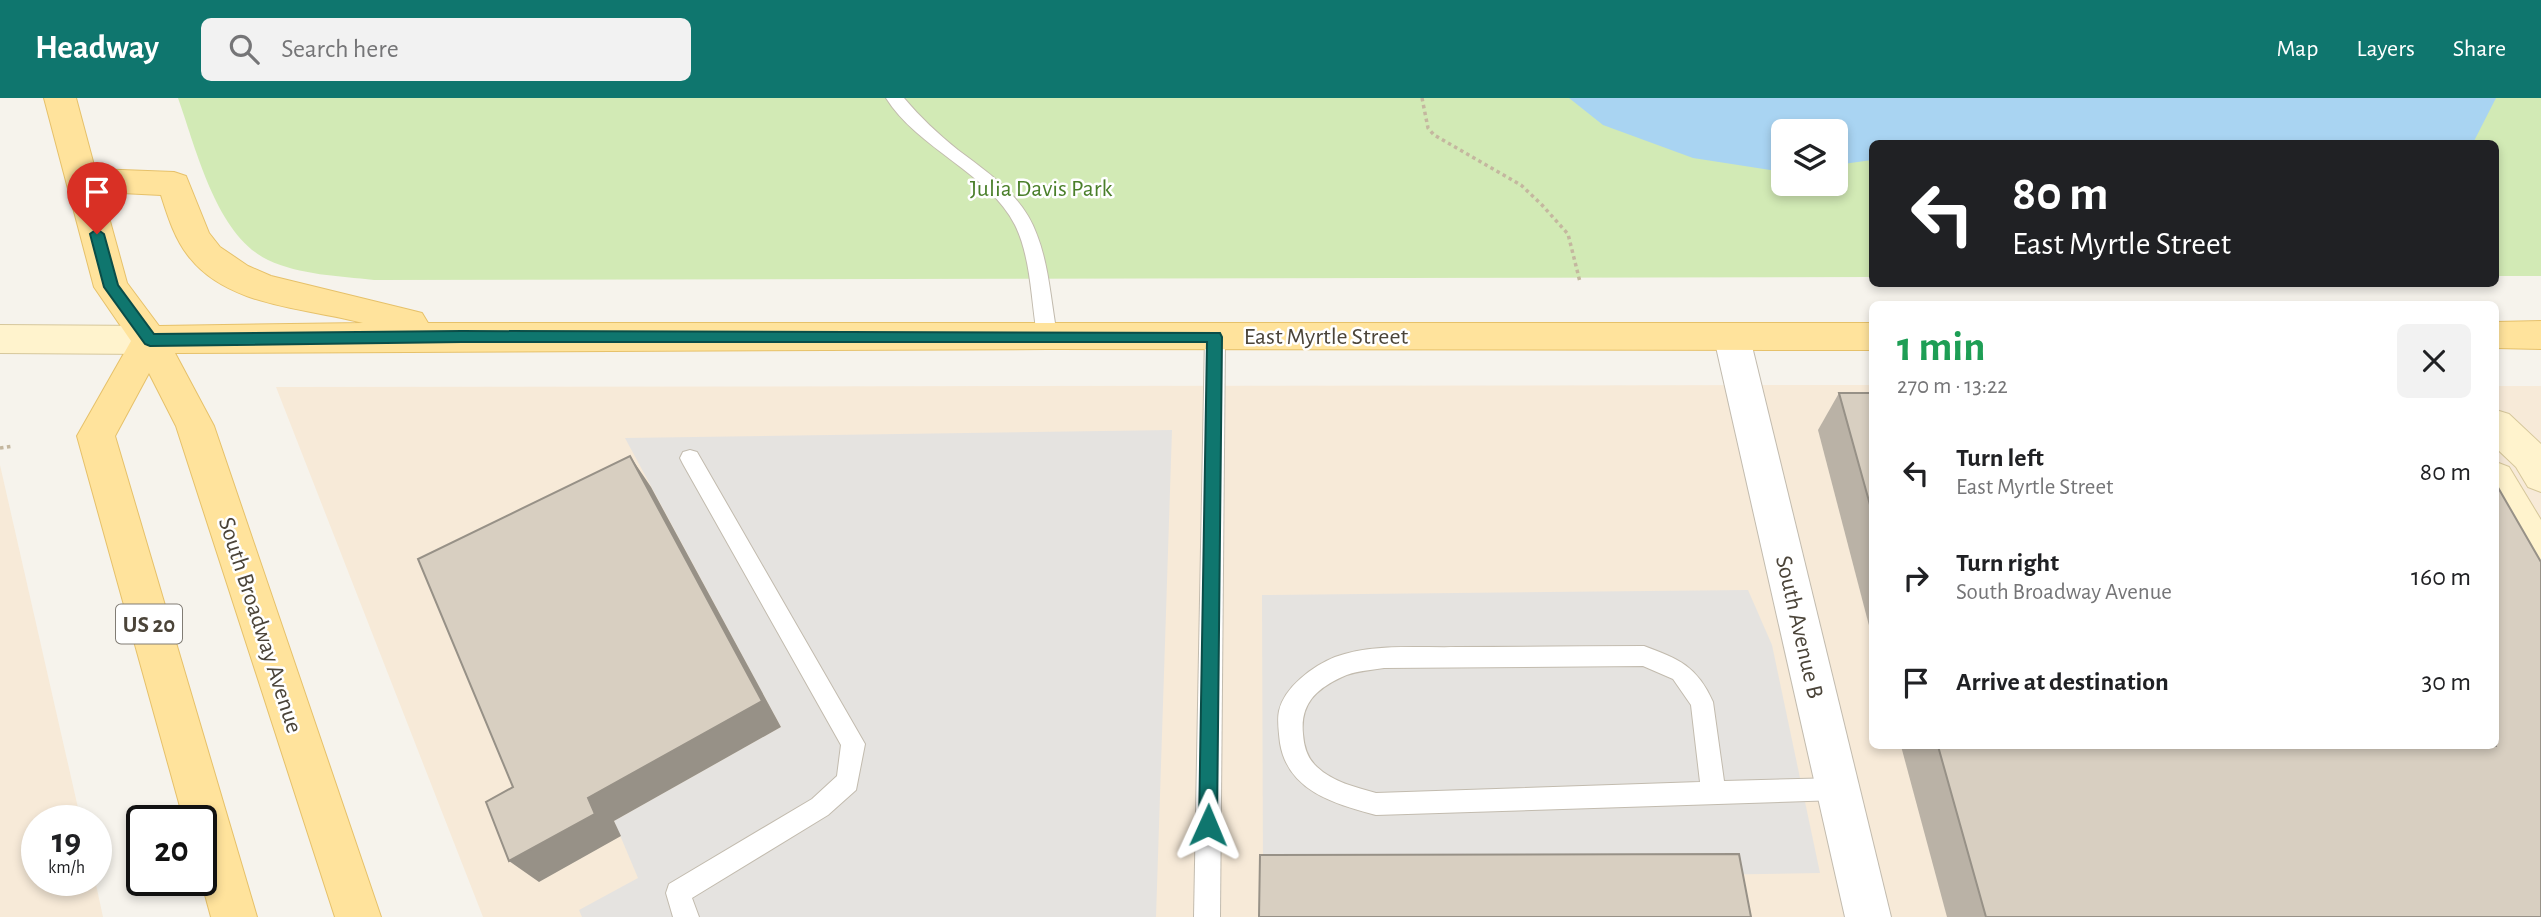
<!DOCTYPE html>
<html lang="en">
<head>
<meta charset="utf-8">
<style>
  :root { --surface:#fff; --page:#f2f2f2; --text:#202124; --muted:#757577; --accent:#0f766e }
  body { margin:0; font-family:"Alegreya Sans",sans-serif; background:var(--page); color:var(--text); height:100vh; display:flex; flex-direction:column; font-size:26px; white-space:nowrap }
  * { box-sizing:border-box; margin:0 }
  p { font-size:23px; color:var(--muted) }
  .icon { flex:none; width:38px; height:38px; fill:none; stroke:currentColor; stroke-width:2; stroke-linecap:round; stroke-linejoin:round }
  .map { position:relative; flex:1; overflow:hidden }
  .side { position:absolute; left:1869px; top:203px; width:630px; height:448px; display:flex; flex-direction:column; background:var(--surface); border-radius:10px; box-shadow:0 4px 10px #0003 }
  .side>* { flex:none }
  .banner { position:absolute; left:1869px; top:42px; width:630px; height:147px; border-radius:10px; box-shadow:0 4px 10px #0003; background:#202124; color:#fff; overflow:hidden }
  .fabs { position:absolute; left:1771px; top:21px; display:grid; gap:14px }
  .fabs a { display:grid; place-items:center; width:77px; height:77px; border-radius:10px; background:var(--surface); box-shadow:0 4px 10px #0003; font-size:35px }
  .speed { position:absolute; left:21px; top:707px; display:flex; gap:14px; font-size:35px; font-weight:700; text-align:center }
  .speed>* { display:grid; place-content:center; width:91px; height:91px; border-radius:50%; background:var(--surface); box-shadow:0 4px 10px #0003; line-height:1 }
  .speed small { font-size:18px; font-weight:400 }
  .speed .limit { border:4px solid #111; border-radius:10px; background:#fff; color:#111 }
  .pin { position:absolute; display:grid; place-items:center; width:60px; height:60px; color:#fff; margin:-72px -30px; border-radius:50% 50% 50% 0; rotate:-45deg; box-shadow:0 0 7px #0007 }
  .pin .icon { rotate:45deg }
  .me { position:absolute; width:77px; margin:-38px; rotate:1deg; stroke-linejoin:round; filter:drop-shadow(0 0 5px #0008) }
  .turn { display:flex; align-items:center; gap:24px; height:147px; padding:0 28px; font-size:32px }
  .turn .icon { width:91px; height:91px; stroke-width:2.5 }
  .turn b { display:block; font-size:49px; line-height:60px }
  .round { display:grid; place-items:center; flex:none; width:74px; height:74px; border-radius:10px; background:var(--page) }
  .summary { display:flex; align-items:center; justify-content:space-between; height:119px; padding:0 28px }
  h1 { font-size:42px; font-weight:700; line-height:52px; color:#1e9e55 }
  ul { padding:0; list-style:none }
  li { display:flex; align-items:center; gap:21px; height:105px; padding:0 28px }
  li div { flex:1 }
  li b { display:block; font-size:26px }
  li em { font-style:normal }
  header { display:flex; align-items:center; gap:42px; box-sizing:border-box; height:98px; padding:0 35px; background:var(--accent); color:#fff }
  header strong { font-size:33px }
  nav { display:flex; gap:38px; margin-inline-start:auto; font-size:24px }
  .search { width:490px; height:63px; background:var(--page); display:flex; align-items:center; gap:18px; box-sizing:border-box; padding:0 24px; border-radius:10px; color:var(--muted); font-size:26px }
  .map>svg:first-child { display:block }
  .commercial { fill:#f7ead8 }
  .green { fill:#d2eab5; fill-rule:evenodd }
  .parking { fill:#e5e3e0 }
  .water { fill:#a9d4f2 }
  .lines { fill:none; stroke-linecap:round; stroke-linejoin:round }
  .lane-casing { stroke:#c2bbae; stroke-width:2 }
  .street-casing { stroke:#c2bbae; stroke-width:2 }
  .secondary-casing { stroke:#d6c79b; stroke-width:2 }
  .primary-casing { stroke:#e6c16a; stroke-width:2 }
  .path { stroke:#c4b79f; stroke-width:3.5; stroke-dasharray:3.5 3.5; stroke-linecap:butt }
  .lane { fill:#fff; fill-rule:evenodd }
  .street { fill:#fff; fill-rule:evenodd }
  .secondary { fill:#fff3cd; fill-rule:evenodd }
  .primary { fill:#ffe39c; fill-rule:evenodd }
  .wall { fill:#bab2a6 }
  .shaded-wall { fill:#979187 }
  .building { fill:#d8cfc1; stroke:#979187; stroke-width:2 }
  .route { fill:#0f766e; stroke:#0a4d48; stroke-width:2 }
  .labels { text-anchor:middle; stroke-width:5; stroke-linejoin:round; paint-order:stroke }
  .shield { fill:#fff; stroke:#817c74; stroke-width:2 }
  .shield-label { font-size:23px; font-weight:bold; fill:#4b4439 }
  .park-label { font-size:24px; fill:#4a7f2a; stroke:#fff }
  .street-label { font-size:24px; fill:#4b4439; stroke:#fff }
</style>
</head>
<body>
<header>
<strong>Headway</strong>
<div class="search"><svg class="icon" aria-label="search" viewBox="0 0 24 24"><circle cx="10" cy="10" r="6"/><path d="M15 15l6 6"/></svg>Search here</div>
<nav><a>Map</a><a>Layers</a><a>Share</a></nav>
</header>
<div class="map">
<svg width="2541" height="819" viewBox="0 0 2541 819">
  <rect width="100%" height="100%" fill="#f6f3ec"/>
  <!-- commercial -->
  <g class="commercial">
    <polygon points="1872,287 1872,648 2496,648 2496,288 2541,288 2541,819 483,819 276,289"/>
    <polygon points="0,367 81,723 37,723 37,782 95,782 103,819 0,819"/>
  </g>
  <!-- green -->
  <path class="green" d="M 178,0 L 2541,0 L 2541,178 L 2496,178 L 2496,46 L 1872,46 L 1872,179 L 374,182 C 339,178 300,177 268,162 C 216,137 196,50 178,0 ZM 1783,33 L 1836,33 L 1836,86 L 1783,86 Z"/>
  <!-- parking -->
  <g class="parking">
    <polygon points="1172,332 1156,819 582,819 579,812 638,780 614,723 781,629 625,340"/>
    <polygon points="1748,492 1772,547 1820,775 1633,778 1263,775 1262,497"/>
  </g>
  <!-- water -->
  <polygon class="water" points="1569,0 2496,0 2473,45 1872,46 1872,62 1836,67 1836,33 1783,33 1783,74 1693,60 1603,27"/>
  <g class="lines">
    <!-- lane casing -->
    <g class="lane-casing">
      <g id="lane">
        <path d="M 886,0 L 904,0 C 920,19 938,36 958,52 C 990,76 1023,98 1037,137 C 1049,168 1051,204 1057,237 L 1054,242 L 1047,244 L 1040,242 L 1037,237 C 1031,201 1031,160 1015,127 C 989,75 918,51 886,0 Z"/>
        <polygon points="1215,231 1222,233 1225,238 1220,819 1194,819 1205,238 1208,233"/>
        <polygon points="690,352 697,354 865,646 856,692 828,717 692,800 699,819 673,819 666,795 669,786 812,701 837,678 841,647 683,366 680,360 683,354"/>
        <path d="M 1644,548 C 1679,561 1697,568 1713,604 L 1724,683 L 1838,680 L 1846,683 L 1850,691 L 1846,699 L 1838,702 L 1376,717 C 1336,706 1288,694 1280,645 C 1279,636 1277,622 1279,613 C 1284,589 1313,568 1335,559 C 1372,545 1418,550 1457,549 C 1519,549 1582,548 1644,548 ZM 1643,568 L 1673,581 L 1691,607 L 1700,684 L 1376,695 C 1355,689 1333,684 1317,669 C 1307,660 1304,649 1303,636 C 1300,606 1316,591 1342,579 C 1354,573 1371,572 1384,570 Z"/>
      </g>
    </g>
    <!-- street casing -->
    <g class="street-casing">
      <polygon id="street" points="1732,226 1745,230 1750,240 1891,819 1845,819 1714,240 1719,230"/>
    </g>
    <!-- secondary casing -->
    <g class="secondary-casing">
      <g id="secondary">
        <polygon points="0,227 150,228 163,232 168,242 163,252 150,256 0,255"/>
        <polygon points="2496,312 2509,316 2541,346 2541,394 2528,389 2516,369 2496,350"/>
        <polygon points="2496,364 2509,369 2541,422 2541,475 2527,470 2496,414"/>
      </g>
    </g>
    <!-- primary casing -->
    <g class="primary-casing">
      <g id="primary">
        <path d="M 44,0 L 76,0 L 95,71 L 174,74 L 186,78 L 209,135 L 220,149 L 248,168 L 271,178 L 410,212 L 422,215 L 428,225 L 1872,225 L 1872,252 L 1047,251 L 175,255 L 214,328 L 381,819 L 335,819 L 176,328 L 149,275 L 115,338 L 257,819 L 211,819 L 201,782 L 201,723 L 184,723 L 77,338 L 131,243 L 94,189 ZM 102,94 L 161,97 C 168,119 175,142 190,160 C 229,209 307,210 363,225 L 159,228 L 127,185 Z"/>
        <polygon points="2541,223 2541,251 2496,250 2496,224"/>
      </g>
    </g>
    <!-- path -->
    <g class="path">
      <polyline points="1422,0 1428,30 1434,37 1521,87 1542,107 1568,136 1580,184"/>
      <polyline points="0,350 13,348"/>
    </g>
    <!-- lane -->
    <use href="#lane" class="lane"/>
    <!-- street -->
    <use href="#street" class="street"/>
    <!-- secondary -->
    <use href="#secondary" class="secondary"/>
    <!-- primary -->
    <use href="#primary" class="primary"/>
  </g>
  <!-- wall -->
  <g class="wall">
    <polygon points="1839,295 1872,295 1872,539 1818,332"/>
    <polygon points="1901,648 2496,648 2541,819 1947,819"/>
  </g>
  <!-- shaded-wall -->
  <polygon class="shaded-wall" points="630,358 651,389 781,629 614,723 621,738 539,784 509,763"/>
  <!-- building -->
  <g class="building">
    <polygon points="1839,295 1872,295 1872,414"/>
    <polygon points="630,358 762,603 588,700 595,716 509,763 486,704 513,689 418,461"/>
    <polygon points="2496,386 2541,464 2541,819 1986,819 1938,648 2496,648"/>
    <polygon points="1739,756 1751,819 1259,819 1260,757"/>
  </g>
  <!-- route -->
  <polygon class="route" points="97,131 104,136 118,187 154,236 462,233 1220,235 1222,239 1217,727 1214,733 1208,735 1202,733 1199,727 1207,244 462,244 150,248 145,246 104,189 90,136"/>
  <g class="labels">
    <!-- shield labels -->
    <rect class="shield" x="116" y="506.5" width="66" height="39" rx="5"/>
    <g class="shield-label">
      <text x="149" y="534">US 20</text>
    </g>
    <!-- park labels -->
    <g class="park-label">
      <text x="1041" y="98">Julia Davis Park</text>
    </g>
    <!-- street labels -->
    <g class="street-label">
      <text x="1326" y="246">East Myrtle Street</text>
      <text transform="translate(261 527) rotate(72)" y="8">South Broadway Avenue</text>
      <text transform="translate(1800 529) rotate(77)" y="8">South Avenue B</text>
    </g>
  </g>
</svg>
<div class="fabs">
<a><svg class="icon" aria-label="layers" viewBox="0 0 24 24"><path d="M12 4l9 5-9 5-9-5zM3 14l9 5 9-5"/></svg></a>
</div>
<div class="speed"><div>19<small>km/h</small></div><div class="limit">20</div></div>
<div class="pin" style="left:97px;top:136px;background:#d93025"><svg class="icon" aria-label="arrive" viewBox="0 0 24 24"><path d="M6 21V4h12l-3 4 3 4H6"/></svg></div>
<svg class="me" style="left:1208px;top:727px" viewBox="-20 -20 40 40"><path d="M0-17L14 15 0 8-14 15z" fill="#0f766e" stroke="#fff" stroke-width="4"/></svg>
<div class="banner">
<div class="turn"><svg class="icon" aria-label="left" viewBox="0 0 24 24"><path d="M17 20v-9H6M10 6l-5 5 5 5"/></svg><div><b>80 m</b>East Myrtle Street</div></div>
</div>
<section class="side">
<div class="summary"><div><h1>1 min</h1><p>270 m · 13:22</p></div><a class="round"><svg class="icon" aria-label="close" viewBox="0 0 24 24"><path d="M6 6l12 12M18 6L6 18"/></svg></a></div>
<ul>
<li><svg class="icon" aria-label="left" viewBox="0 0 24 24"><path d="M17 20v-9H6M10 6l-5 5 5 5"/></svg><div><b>Turn left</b><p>East Myrtle Street</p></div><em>80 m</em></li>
<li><svg class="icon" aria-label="right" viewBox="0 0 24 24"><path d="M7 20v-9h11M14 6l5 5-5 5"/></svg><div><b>Turn right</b><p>South Broadway Avenue</p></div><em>160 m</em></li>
<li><svg class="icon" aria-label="arrive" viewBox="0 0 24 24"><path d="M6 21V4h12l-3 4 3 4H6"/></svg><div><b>Arrive at destination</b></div><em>30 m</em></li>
</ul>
</section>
</div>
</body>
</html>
